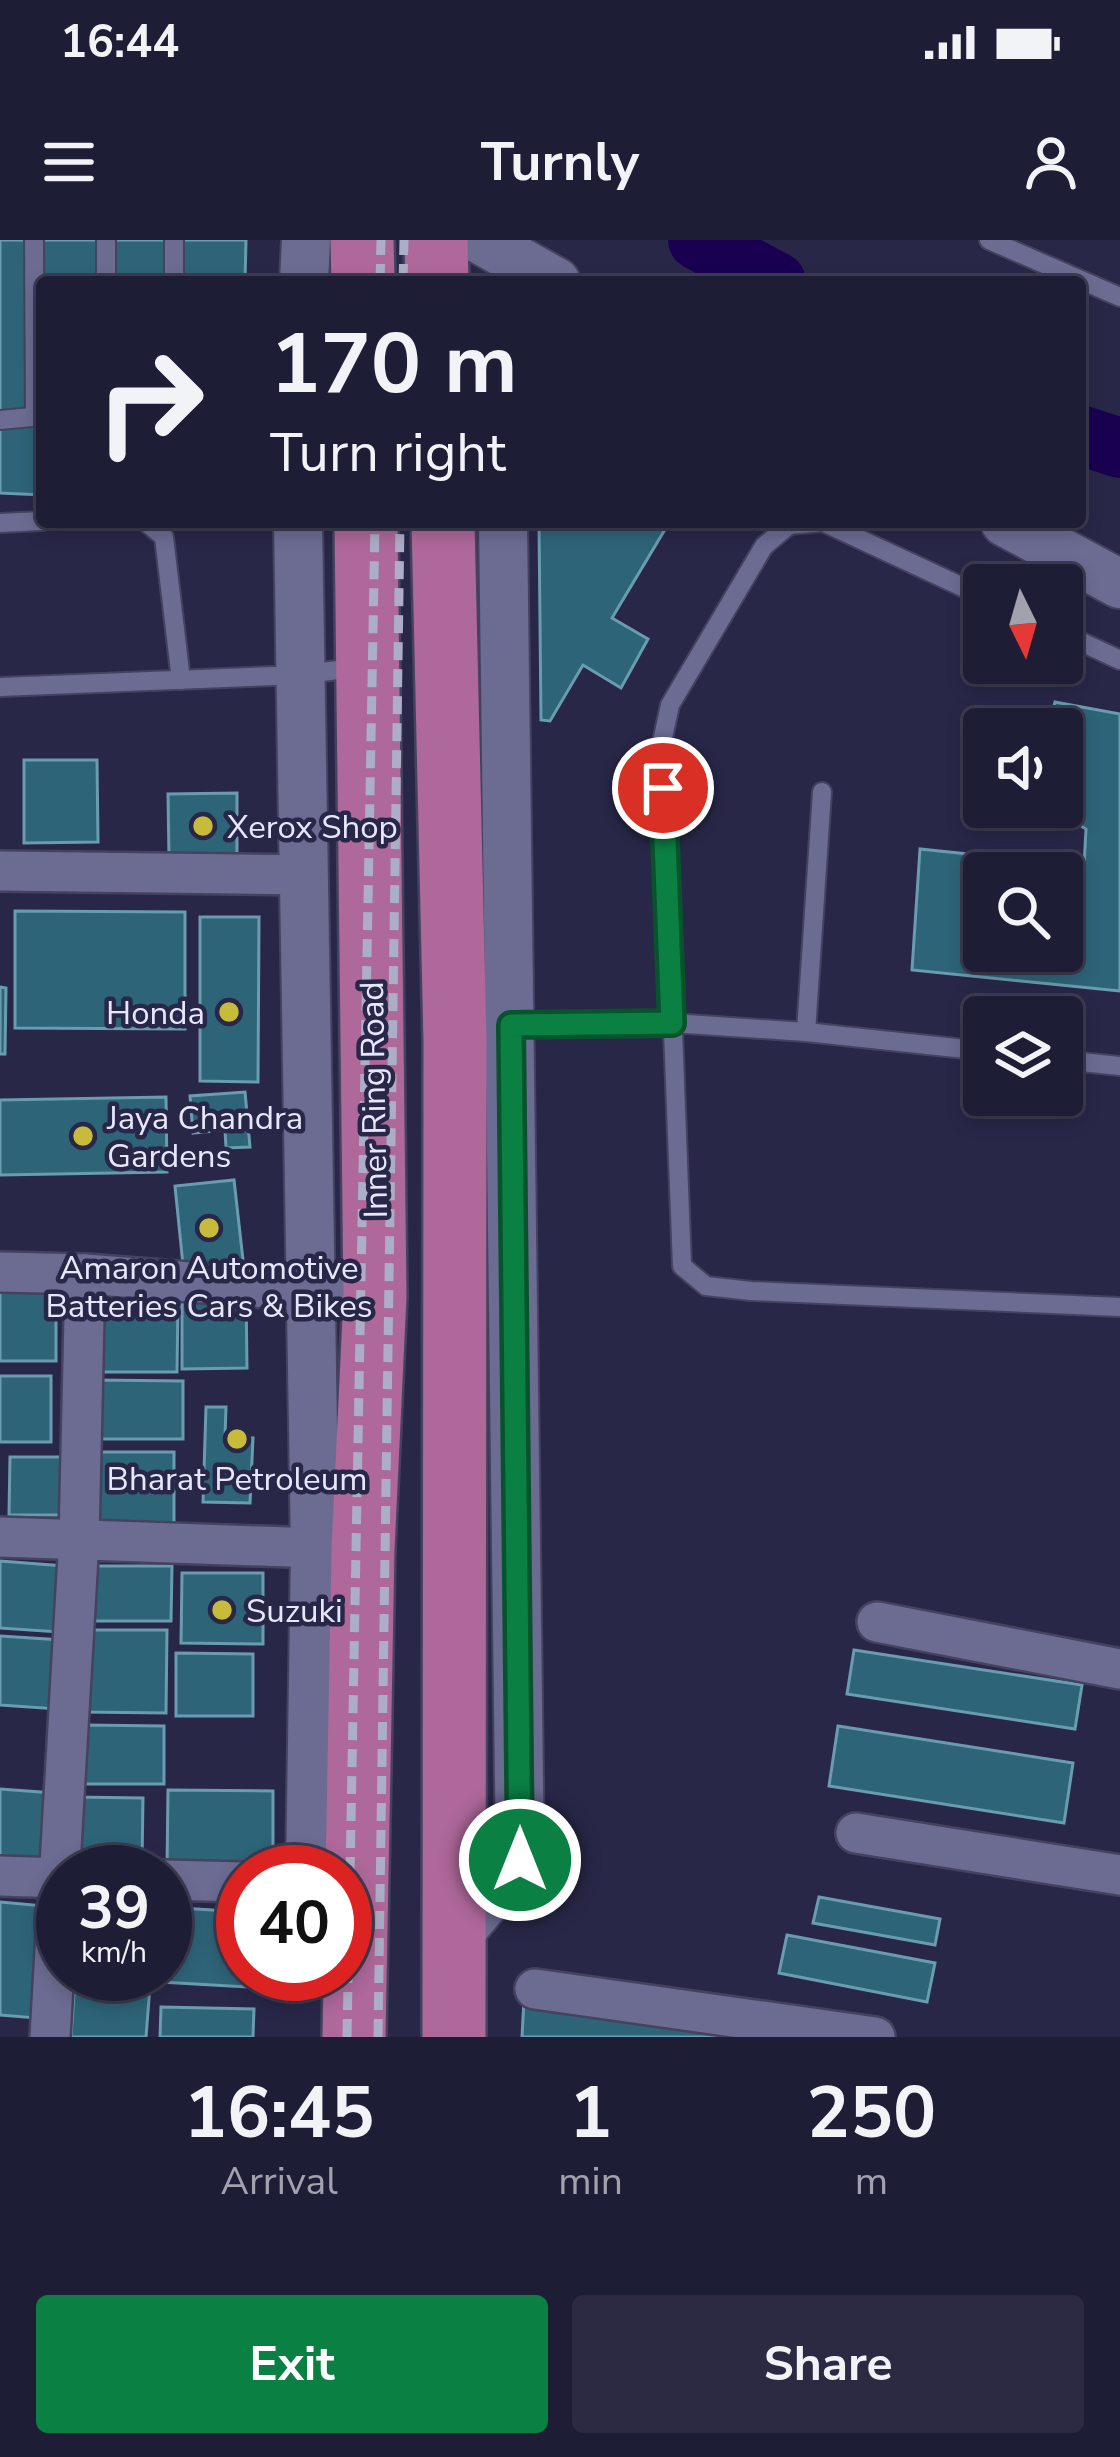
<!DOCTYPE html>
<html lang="en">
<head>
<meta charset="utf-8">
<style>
  :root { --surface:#1e1d36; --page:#2b2a42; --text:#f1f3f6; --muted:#a1a2ad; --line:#3c3b51; --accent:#0b8043 }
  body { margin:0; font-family:"Nunito Sans",sans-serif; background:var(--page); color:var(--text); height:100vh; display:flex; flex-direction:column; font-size:45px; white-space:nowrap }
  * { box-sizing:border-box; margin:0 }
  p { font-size:39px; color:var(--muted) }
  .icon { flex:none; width:66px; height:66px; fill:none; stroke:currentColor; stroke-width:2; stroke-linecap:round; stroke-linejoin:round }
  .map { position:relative; height:1797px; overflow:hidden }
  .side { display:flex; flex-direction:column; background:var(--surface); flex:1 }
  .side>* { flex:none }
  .hud { position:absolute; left:36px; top:36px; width:1050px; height:252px; border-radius:12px; box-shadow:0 6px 18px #0003,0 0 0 3px var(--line); background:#1e1d36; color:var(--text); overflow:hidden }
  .needle { width:78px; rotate:175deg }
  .buttons { position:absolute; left:963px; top:324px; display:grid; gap:24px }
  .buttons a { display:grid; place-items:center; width:120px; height:120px; border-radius:12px; background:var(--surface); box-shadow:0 6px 18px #0003,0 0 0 3px var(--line); font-size:60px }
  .speed { position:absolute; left:36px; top:1605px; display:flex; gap:24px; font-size:60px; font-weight:700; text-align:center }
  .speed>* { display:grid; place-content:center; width:156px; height:156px; border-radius:50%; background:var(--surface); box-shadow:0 6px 18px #0003,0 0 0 3px var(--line); line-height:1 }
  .speed small { font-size:30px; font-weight:400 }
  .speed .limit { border:18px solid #d22; background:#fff; color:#111 }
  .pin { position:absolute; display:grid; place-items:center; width:102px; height:102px; color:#fff; margin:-51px; border:6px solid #fff; border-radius:50%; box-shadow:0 3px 12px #0007 }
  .me { position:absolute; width:132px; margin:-66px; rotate:0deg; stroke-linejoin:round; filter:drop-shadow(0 0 9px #0008) }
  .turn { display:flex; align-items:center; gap:42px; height:252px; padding:0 36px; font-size:54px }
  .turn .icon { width:156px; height:156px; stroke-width:2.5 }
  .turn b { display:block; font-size:84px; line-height:102px }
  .eta { display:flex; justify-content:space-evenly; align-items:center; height:204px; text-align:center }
  .eta b { font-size:72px; font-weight:700; line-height:84px }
  .primary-button { display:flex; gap:24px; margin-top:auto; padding:24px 36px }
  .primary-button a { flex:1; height:138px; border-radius:12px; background:var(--accent); color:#fff; font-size:48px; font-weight:700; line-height:138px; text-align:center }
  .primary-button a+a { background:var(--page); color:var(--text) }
  .status { display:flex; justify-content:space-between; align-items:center; height:84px; padding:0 60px; background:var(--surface); direction:ltr }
  .status svg { height:33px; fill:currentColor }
  header { display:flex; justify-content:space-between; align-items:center; height:156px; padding:0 36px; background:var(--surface); font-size:54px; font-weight:700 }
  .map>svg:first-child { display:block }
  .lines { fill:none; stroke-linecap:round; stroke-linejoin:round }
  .river { stroke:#190051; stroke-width:60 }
  .building { fill:#2e6478; stroke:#6a9caf; stroke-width:3; fill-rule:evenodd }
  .service-casing { stroke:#45425f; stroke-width:22 }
  .minor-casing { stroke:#45425f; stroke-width:44 }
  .tertiary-casing { stroke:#45425f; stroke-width:52 }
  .trunk-casing { stroke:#45425f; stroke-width:68 }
  .service { stroke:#6c6c93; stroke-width:18 }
  .minor { stroke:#6c6c93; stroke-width:39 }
  .tertiary { stroke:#6c6c93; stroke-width:48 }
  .trunk { stroke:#ae689a; stroke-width:63 }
  .rail { stroke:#acadc6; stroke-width:9; stroke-dasharray:18 9; stroke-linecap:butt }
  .route-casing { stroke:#07532c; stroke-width:30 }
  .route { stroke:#0b8043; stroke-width:21 }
  .poi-dot { fill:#c7bb3c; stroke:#282748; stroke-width:4.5 }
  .labels { text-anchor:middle; stroke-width:9; stroke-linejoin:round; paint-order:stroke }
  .poi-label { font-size:33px; fill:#e6e7fd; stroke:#282748; text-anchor:start }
  .street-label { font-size:33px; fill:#e6e7fd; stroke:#282748 }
</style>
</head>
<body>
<div class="status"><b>16:44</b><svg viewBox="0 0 49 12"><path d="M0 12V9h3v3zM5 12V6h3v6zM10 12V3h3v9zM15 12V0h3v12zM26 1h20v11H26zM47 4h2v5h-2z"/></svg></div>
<header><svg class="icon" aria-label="menu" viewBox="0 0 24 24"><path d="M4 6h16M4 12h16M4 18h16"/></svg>Turnly<svg class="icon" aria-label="person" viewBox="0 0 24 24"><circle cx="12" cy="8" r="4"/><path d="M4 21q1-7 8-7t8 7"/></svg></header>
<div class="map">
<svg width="1120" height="1797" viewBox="0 0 1120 1797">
  <rect width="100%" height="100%" fill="#282748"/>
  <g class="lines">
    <!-- river -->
    <g class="river">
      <polyline points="698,0 776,42"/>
      <polyline points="1080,195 1120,208"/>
    </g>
  </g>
  <!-- building -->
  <g class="building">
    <polygon points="0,0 246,0 245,42 42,42 42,255 0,253"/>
    <polygon points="539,282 659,282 667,286 612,378 648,399 621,448 583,425 550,481 541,480"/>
    <path d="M 1055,462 L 1120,474 L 1120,751 L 912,730 L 920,609 L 1084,626 L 1086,589 L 1049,567 L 1062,567 L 1062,489 L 1048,489 ZM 984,633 L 1062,633 L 1062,711 L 984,711 Z"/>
    <polygon points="24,520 97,520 98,602 24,603"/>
    <polygon points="237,553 237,618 169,618 168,554"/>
    <polygon points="15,671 185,672 185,789 15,788"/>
    <polygon points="200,677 259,677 258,842 200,841"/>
    <polygon points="0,747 6,748 5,814 0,814"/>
    <polygon points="245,852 250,907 226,908 225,890 193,893 190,856"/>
    <polygon points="166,857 167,932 0,935 0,860"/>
    <polygon points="234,940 244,1029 184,1035 175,946"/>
    <rect x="0" y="1052" width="56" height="69"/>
    <polygon points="182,1052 246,1052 247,1128 182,1129"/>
    <polygon points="97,1061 178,1062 177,1132 97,1132"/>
    <rect x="0" y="1136" width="51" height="66"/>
    <polygon points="97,1140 183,1141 183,1199 97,1199"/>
    <polygon points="206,1167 226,1167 225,1197 253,1198 250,1263 203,1262"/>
    <polygon points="93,1212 174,1212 174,1288 92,1288"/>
    <polygon points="10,1217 69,1217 69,1275 9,1275"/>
    <polygon points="0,1321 64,1326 59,1392 0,1388"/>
    <polygon points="85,1326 172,1326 171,1381 85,1381"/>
    <polygon points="182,1333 263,1333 263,1404 181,1403"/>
    <polygon points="82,1390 167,1390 166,1473 82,1472"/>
    <polygon points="0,1396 62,1400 57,1469 0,1465"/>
    <polygon points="854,1410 1082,1445 1075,1489 847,1454"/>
    <polygon points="176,1413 253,1414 253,1476 176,1476"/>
    <polygon points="84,1485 164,1486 164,1544 84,1544"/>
    <polygon points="838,1486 1073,1523 1064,1583 829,1546"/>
    <polygon points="0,1549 53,1553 48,1620 0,1616"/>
    <polygon points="168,1550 273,1551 273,1630 167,1629"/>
    <polygon points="72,1557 143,1558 142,1622 72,1622"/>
    <polygon points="819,1657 940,1679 935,1705 813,1683"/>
    <polygon points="0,1662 45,1666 36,1778 0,1775"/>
    <polygon points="165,1667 243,1672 243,1734 264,1734 264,1748 161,1742 161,1734 165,1734"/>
    <polygon points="787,1695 935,1723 927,1762 779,1733"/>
    <polygon points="72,1734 125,1734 125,1740"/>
    <polygon points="75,1741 150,1746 146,1797 71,1797"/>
    <polygon points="524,1759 760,1797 522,1797"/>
    <polygon points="161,1767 254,1769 253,1797 160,1797"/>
  </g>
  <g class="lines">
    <!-- service casing -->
    <g class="service-casing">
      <g id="service">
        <polyline points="34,0 35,176"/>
        <polyline points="106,0 106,42"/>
        <polyline points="989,0 1120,57"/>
        <polyline points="174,42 174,0"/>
        <polyline points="0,180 42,176"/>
        <polyline points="146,282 164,297 181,440"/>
        <polyline points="0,283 42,281"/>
        <polyline points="984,357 823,282 789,285 764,306 670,465 662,502 682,1026 706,1046 751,1051 1120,1067"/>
        <polyline points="1062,393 1120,420"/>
        <polyline points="0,447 299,435 360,427"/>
        <polyline points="514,785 672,783 806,792 984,811"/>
        <polyline points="806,792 822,552"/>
        <polyline points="1062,820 1120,826"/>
      </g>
    </g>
    <!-- minor casing -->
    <g class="minor-casing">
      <g id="minor">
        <polyline points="0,631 305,635"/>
        <polyline points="0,1032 85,1034 375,1056"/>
        <polyline points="0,1297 345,1309"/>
        <polyline points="877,1382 1120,1429"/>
        <polyline points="856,1593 1120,1635"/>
        <polyline points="0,1636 63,1638"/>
        <polyline points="165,1640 243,1642"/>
        <polyline points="535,1749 875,1797"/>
        <polyline points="50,1797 79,1299 85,1034"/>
      </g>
    </g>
    <!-- tertiary casing -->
    <g class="tertiary-casing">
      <g id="tertiary">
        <polyline points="481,0 556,42"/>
        <polyline points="304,42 306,0"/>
        <polyline points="298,282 315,1309 310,1632"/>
        <polyline points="1005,282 1120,344"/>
        <polyline points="457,1696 520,1620 503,282"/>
      </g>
    </g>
    <!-- trunk casing -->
    <g class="trunk-casing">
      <g id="trunk">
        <polyline points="362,0 363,42"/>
        <polyline points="436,0 437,42"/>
        <polyline points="443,282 455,801 454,1797"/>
        <polyline points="354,1797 363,1309 375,1056 366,282"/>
      </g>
    </g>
    <!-- service -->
    <use href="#service" class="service"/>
    <!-- minor -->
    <use href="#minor" class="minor"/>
    <!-- tertiary -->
    <use href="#tertiary" class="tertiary"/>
    <!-- trunk -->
    <use href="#trunk" class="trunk"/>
    <!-- rail -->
    <g class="rail">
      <polyline points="380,42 381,0"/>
      <polyline points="403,42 404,0"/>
      <polyline points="347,1797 375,282"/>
      <polyline points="378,1797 400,282"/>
    </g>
  </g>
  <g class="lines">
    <!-- route casing -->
    <g class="route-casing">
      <polyline id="route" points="520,1620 511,785 672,783 663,548"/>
    </g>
    <!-- route -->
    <use href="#route" class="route"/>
  </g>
  <!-- markers -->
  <g class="poi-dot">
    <circle cx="203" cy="586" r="12"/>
    <circle cx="229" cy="772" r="12"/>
    <circle cx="83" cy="896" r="12"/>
    <circle cx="209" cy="988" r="12"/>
    <circle cx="237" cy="1199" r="12"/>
    <circle cx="222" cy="1370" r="12"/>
  </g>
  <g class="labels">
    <!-- poi labels -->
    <g class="poi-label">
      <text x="227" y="598">Xerox Shop</text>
      <text x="205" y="784" text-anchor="end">Honda</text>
      <text x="107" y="889">Jaya Chandra<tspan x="107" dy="38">Gardens</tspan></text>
      <text x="209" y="1039" text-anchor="middle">Amaron Automotive<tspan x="209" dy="38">Batteries Cars &amp; Bikes</tspan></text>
      <text x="237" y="1250" text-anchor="middle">Bharat Petroleum</text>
      <text x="246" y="1382">Suzuki</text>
    </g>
    <!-- street labels -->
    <g class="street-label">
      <text transform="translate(373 860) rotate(-91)" y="12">Inner Ring Road</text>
    </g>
  </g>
</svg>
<div class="buttons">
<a><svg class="needle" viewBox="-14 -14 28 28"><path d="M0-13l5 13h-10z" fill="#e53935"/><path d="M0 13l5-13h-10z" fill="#a1a2ad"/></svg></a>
<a><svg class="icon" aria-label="sound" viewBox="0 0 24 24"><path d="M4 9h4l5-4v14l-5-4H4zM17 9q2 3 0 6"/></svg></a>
<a><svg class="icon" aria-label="search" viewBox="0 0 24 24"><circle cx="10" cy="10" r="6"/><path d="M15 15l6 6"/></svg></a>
<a><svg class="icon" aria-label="layers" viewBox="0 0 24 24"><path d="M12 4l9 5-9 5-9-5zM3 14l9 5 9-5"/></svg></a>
</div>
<div class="speed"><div>39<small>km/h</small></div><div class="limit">40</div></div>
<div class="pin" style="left:663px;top:548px;background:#d93025"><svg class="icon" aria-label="arrive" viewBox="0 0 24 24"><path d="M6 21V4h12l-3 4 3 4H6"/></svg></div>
<svg class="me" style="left:520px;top:1620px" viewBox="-20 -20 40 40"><circle r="17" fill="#0b8043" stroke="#fff" stroke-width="3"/><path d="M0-11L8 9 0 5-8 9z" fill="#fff"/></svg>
<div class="hud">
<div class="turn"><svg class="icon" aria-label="right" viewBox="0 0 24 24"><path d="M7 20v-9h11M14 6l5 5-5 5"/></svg><div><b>170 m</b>Turn right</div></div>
</div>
</div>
<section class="side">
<div class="eta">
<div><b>16:45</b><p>Arrival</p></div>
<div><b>1</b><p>min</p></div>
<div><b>250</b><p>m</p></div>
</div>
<div class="primary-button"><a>Exit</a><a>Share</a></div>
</section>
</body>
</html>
